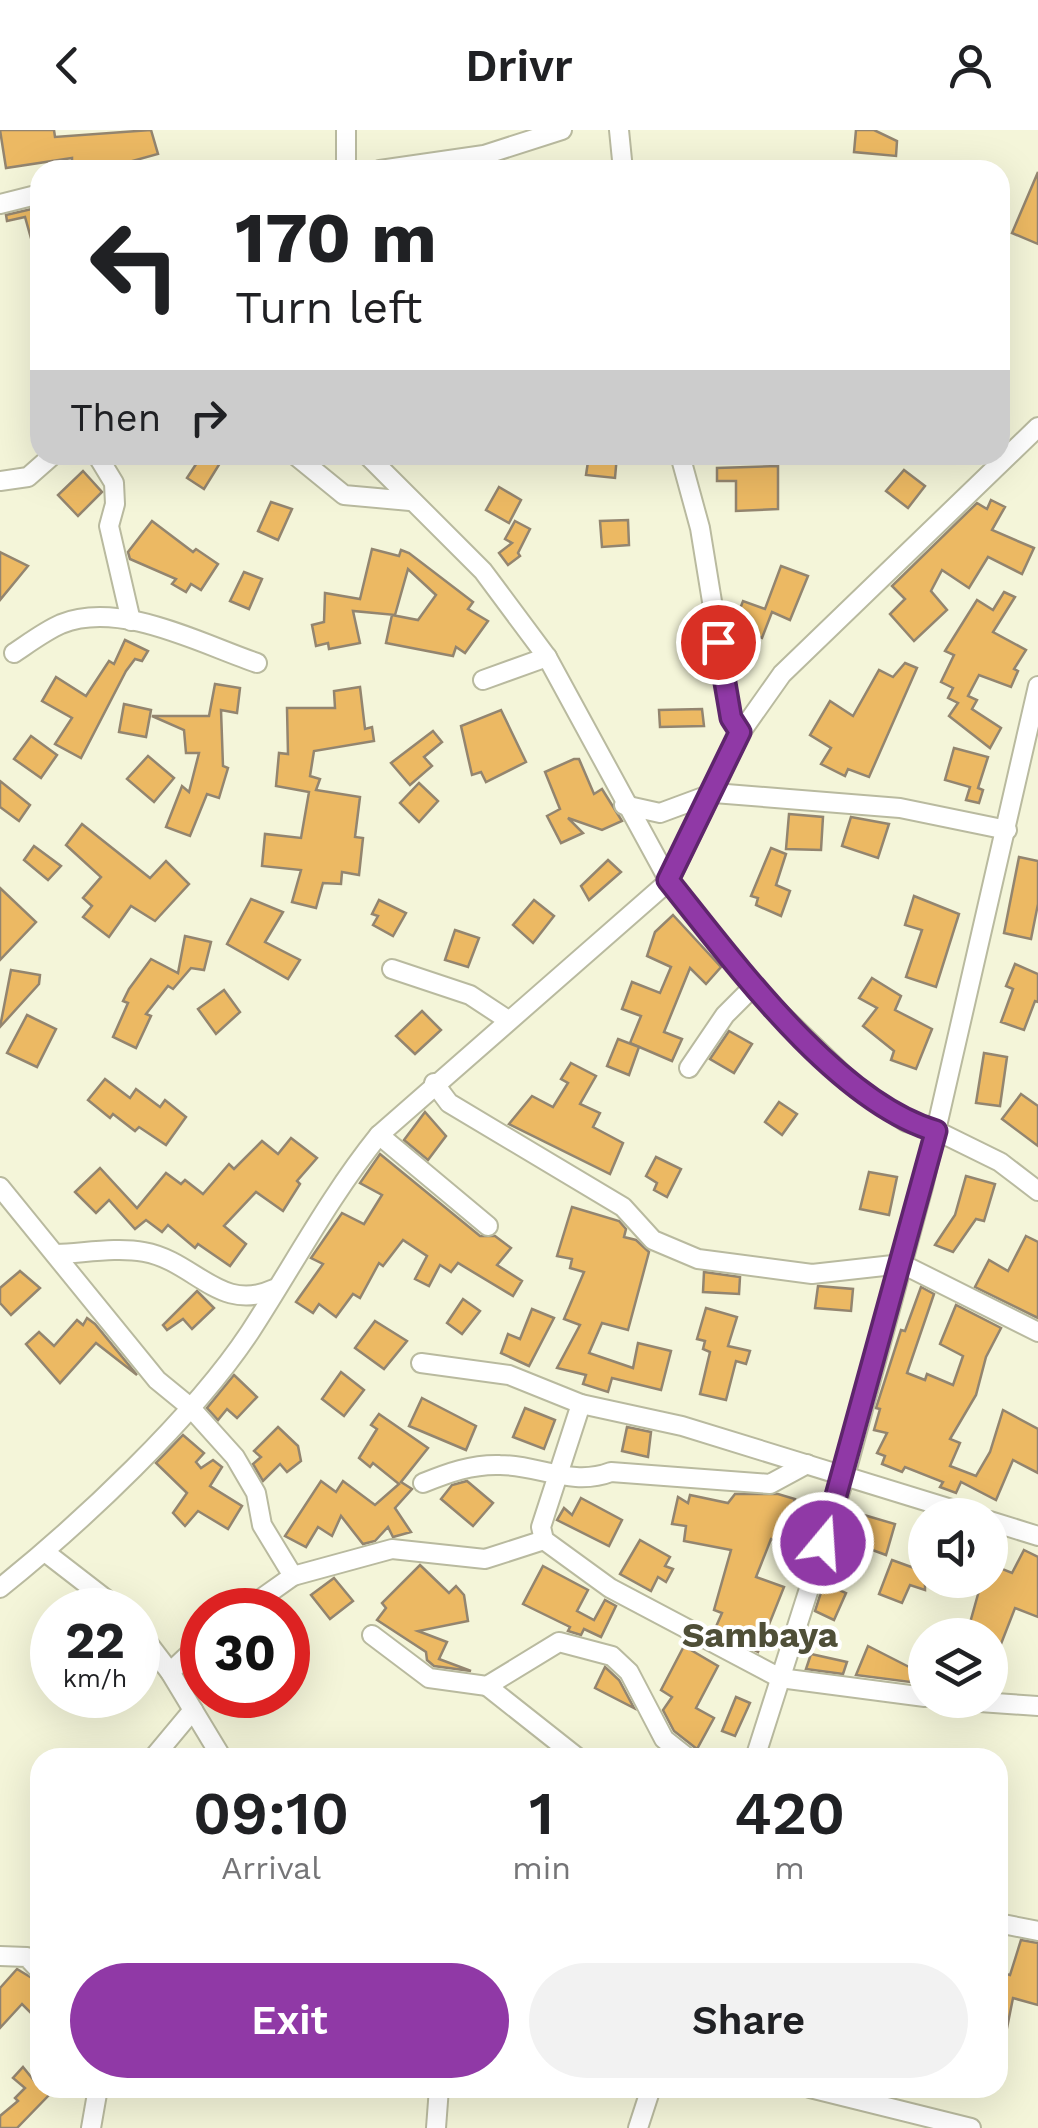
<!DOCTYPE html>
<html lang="en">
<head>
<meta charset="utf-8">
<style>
  :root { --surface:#fff; --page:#f2f2f2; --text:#202124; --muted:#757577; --accent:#9039a6 }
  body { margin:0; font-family:"Work Sans",sans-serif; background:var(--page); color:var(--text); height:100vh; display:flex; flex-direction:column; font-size:38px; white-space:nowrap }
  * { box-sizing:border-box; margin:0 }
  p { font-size:32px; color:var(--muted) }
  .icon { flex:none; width:55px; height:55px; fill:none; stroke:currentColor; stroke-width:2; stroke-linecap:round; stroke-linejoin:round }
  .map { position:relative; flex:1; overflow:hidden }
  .details { position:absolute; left:30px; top:1618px; width:978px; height:350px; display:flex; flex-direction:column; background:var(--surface); border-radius:30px; box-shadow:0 10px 40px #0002 }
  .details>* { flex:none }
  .hud { position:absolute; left:30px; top:30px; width:980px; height:305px; border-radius:30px; box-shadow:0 10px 40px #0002; background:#fff; color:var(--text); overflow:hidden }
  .controls { position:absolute; left:908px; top:1368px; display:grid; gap:20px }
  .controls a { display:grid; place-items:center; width:100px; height:100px; border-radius:50%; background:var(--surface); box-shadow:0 10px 40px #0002; font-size:50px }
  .speed { position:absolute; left:30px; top:1458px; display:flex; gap:20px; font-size:50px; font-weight:700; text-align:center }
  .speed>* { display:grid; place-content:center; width:130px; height:130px; border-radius:50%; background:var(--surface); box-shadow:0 10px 40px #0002; line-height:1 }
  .speed small { font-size:25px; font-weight:400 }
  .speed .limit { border:15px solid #d22; background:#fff; color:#111 }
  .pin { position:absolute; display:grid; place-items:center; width:85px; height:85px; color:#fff; margin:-42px; border:5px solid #fff; border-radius:50%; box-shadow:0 2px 10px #0007 }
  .me { position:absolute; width:110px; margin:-55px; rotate:18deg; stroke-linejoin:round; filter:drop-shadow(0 0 8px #0008) }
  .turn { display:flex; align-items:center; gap:35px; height:210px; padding:0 40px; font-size:45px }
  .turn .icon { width:130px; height:130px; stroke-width:2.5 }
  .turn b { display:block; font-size:70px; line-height:85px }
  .then { display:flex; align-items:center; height:95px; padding:0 40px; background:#0003; gap:20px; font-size:38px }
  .eta { display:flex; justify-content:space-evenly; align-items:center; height:170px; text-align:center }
  .eta b { font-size:60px; font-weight:600; line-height:70px }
  .primary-button { display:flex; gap:20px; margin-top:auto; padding:20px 40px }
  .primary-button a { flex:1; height:115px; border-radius:60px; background:var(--accent); color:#fff; font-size:40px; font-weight:600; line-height:115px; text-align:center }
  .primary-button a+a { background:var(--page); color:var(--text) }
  header { display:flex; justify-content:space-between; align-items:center; height:130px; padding:0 40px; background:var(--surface); font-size:45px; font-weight:600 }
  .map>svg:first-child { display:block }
  .building { fill:#ecb963; stroke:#93856f; stroke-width:2.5 }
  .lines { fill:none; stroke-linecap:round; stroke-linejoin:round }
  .street-casing { stroke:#b9ba9f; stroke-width:22 }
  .street { stroke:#fff; stroke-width:18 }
  .route-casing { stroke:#5e256c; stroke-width:25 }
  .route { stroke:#9039a6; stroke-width:18 }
  .labels { text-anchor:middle; stroke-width:8; stroke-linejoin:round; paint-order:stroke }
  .neighbourhood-label { font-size:35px; font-weight:bold; fill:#4f4f38; stroke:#fff }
</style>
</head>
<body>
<header><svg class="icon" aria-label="back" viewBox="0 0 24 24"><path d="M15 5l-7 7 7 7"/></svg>Drivr<svg class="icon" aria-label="person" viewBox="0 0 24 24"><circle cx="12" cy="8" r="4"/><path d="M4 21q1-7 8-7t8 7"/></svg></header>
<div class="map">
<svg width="1038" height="1998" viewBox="0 0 1038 1998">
  <rect width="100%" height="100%" fill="#f4f5d9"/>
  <!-- building -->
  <g class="building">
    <polygon points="0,0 54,0 55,7 151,0 158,24 118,35 72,38 72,28 6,38"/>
    <polygon points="856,0 874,0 897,11 896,26 854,22"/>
    <polygon points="1038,42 1038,114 1012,103"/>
    <polygon points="40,77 40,126 36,126 25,87 7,91 6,85"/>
    <polygon points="202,325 225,325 204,359 187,348"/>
    <polygon points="589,325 617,325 615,348 586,345"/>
    <polygon points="778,336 778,379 736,381 736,351 717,351 717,338"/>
    <polygon points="904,340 925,356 908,378 886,361"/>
    <polygon points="83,341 102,362 78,386 58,365"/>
    <polygon points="499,357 521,370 509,393 486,380"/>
    <polygon points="991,370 1005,377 992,400 1034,418 1022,444 988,427 969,458 942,440 931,461 947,480 914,511 890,484 905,469 892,456 977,373 987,379"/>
    <polygon points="271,372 292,379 278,410 258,401"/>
    <polygon points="628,390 629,415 602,417 600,391"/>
    <polygon points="152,391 193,422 196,419 218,434 201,460 191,454 186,462 172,454 176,449 130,429 128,422"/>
    <polygon points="515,391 530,399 518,423 520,426 508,435 499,423 512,413 505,409"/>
    <polygon points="372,419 399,426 401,420 409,423 473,472 468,479 488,491 465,523 456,517 453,526 386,513 392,485 418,490 436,465 408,439 395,485 353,481 360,513 329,519 328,513 316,516 312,495 324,492 325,463 360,469"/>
    <polygon points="0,422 28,436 0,470"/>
    <polygon points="781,436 808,446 790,490 772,482 762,508 733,497 743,471 765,479"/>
    <polygon points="244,442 262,449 249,479 230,471"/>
    <polygon points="1004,462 1015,467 993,502 1026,520 1014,539 1018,541 1011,557 979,545 968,566 977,570 972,579 1001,598 990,618 949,586 958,573 948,568 953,558 941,552 954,525 945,521 977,470 993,480"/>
    <polygon points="125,510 148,521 142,531 135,529 126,541 81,628 55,614 72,588 42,571 56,547 86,566 109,531 114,534"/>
    <polygon points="905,533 917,538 869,647 848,639 845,646 821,634 831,618 810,605 830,571 853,586 879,540 893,547"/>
    <polygon points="215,554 240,558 237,583 221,580 223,636 228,638 219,668 207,664 190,706 166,697 182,656 189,662 199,623 186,623 184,600 152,586 209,586"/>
    <polygon points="360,557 365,599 372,597 374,611 314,621 310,646 320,649 316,660 360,667 355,707 363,708 359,745 342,742 341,754 323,753 316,778 292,772 301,740 262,736 265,704 301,708 309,662 276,656 279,623 288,624 287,578 335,578 334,561"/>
    <polygon points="124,574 151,580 146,607 119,602"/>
    <polygon points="702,579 704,596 660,597 659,580"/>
    <polygon points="501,580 526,632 486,652 481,642 472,645 461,596"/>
    <polygon points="433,601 442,612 424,627 432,636 410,655 391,633"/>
    <polygon points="31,606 57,625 41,648 14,629"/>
    <polygon points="954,618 988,627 978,658 983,660 979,673 966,670 970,657 945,650"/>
    <polygon points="148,626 174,648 154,672 127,649"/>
    <polygon points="574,629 579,629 594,664 602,659 622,691 602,700 568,688 583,703 561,713 547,686 560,679 545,642"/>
    <polygon points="0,651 30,675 19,691 0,677"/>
    <polygon points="419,653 438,671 419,692 400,673"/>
    <polygon points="789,684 823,687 821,720 786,719"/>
    <polygon points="851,687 889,694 878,728 842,716"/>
    <polygon points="82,694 150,748 166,731 189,754 155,791 131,776 109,807 83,787 92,776 83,768 101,747 66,715"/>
    <polygon points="34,716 61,736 48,750 24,730"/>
    <polygon points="771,718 786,724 776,755 790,761 781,786 756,775 758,768 751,766"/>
    <polygon points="1019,727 1038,731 1038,774 1031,809 1004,803"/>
    <polygon points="608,730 621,742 589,770 581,756"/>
    <polygon points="0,758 36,792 0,830"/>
    <polygon points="914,766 959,784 936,857 906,847 922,800 905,795"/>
    <polygon points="251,769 283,782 265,812 300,830 288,849 227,814"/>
    <polygon points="379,770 406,783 393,806 373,795 378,786 372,784"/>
    <polygon points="534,770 554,786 533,813 513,795"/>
    <polygon points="673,785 721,837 706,854 690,838 664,902 682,909 672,931 630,913 641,886 622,879 632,852 660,863 671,837 647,826 655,802"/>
    <polygon points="455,800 479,808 468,837 445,830"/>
    <polygon points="185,806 211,812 204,840 191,838 173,859 168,856 146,884 151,886 136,918 113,907 128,873 123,871 129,859 151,829 178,843"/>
    <polygon points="1015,834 1038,844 1038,872 1035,871 1024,900 1001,892 1013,859 1006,856"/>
    <polygon points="11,840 40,845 39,854 0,897"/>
    <polygon points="872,848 901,866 895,880 932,899 916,939 891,930 894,921 863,896 877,878 859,868"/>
    <polygon points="224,860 240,882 216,904 198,879"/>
    <polygon points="422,881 441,900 415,924 396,906"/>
    <polygon points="27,885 56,899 37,937 7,923"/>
    <polygon points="729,901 752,914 734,943 710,929"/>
    <polygon points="618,909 639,917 629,945 607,936"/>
    <polygon points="984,923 1007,927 1000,976 976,973"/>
    <polygon points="571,933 596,946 580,974 600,983 593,997 623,1013 610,1044 509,994 532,966 553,977 568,953 561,949"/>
    <polygon points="105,949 130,968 136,959 160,977 165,970 186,987 166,1015 139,997 135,1001 113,984 110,988 88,970"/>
    <polygon points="1021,964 1038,976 1038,1016 1002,989"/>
    <polygon points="779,972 797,984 782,1005 765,992"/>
    <polygon points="425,982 446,1006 428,1030 404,1010"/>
    <polygon points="291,1008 317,1028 297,1051 300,1054 283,1081 256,1062 224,1096 246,1114 230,1136 198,1114 195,1118 168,1095 162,1102 146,1090 135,1099 109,1070 96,1083 75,1062 100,1038 137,1078 166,1043 181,1054 185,1050 203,1064 229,1034 234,1039 262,1011 278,1024"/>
    <polygon points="380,1024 480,1106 495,1106 511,1118 497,1135 522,1151 513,1166 458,1133 451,1142 440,1135 429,1156 415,1149 427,1126 403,1110 383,1136 379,1133 360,1168 353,1164 336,1187 319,1174 313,1183 296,1172 323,1134 311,1128 342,1083 364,1094 382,1065 360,1053"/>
    <polygon points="656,1027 681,1039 667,1067 654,1060 657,1053 646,1046"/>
    <polygon points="869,1042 897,1047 889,1085 860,1079"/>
    <polygon points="966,1046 995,1054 984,1091 976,1089 953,1122 935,1115 955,1085"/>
    <polygon points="572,1077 619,1091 626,1099 624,1107 636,1110 649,1122 628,1200 602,1193 589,1223 633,1238 638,1213 671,1221 661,1260 612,1248 608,1262 583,1254 586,1245 557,1238 580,1195 564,1189 584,1142 570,1138 572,1129 557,1126"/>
    <polygon points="1026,1106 1038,1112 1038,1188 975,1157 989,1130 1008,1141"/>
    <polygon points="20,1141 40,1158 11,1185 0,1173 0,1158"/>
    <polygon points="704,1142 740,1147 739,1164 703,1162"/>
    <polygon points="818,1156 853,1159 851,1181 815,1178"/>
    <polygon points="921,1157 934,1164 907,1243 925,1250 927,1244 953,1255 963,1226 940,1214 956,1175 1001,1198 986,1227 976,1265 950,1309 960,1313 950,1336 976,1346 990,1322 1003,1280 1038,1299 1038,1343 1013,1330 996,1370 961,1352 956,1363 940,1357 943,1352 905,1337 902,1342 882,1334 885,1326 877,1323 887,1303 874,1300 880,1279 876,1278 901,1200 905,1201"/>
    <polygon points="197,1161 214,1178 192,1199 183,1189 167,1200 163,1195"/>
    <polygon points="463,1169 480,1181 462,1204 447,1193"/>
    <polygon points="706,1178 737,1187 728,1216 750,1221 746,1234 736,1231 726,1270 700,1264 710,1222 703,1219 705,1211 697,1209"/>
    <polygon points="532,1179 554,1188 529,1236 501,1223 508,1204 520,1209"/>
    <polygon points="87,1188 95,1194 137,1245 96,1213 60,1253 26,1214 39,1202 54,1216 77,1190 83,1195"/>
    <polygon points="375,1191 407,1211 384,1239 355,1218"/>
    <polygon points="341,1242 364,1260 344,1286 322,1269"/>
    <polygon points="234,1245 257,1267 237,1288 227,1279 218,1290 207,1278"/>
    <polygon points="422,1268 476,1296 466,1320 409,1296"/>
    <polygon points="525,1278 555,1290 544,1319 513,1307"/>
    <polygon points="379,1284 428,1318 401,1352 412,1359 395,1378 411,1402 393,1407 388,1397 375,1411 363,1414 341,1386 332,1406 318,1397 306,1417 285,1406 321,1351 336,1362 343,1351 375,1375 399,1354 373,1333 370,1337 359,1328 377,1299 371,1295"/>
    <polygon points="278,1297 298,1316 301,1331 287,1342 280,1334 263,1351 253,1334 261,1327 254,1321"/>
    <polygon points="627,1297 651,1302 648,1327 622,1321"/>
    <polygon points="183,1305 204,1323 196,1332 201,1338 213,1330 222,1337 210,1356 242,1376 228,1399 198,1381 185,1396 173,1383 187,1363 156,1333"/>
    <polygon points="467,1351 493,1373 473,1396 441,1369 452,1355"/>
    <polygon points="735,1364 778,1364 795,1369 787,1390 805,1396 799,1418 771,1409 756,1447 784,1457 758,1522 715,1499 722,1483 714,1480 731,1420 684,1411 686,1396 672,1394 678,1367 688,1373 690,1365 728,1373"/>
    <polygon points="581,1368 622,1390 609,1416 557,1390 564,1378 572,1385"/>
    <polygon points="864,1385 895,1394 886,1425 856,1414"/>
    <polygon points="640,1410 670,1427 665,1436 673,1439 666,1452 658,1447 651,1461 620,1444"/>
    <polygon points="1024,1420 1038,1427 1038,1487 1015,1478 1001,1514 990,1510 990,1505 968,1500 982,1450 990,1450 990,1434 1012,1443"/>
    <polygon points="892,1430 925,1442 925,1460 910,1455 902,1473 879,1464"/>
    <polygon points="420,1435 449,1463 456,1456 464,1465 468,1491 418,1501 447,1512 439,1529 471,1541 434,1536 427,1530 426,1522 377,1490 386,1478 382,1473"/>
    <polygon points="543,1436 588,1460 577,1481 594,1490 605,1470 616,1476 601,1507 584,1499 581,1505 568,1501 570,1497 523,1474"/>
    <polygon points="334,1448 353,1471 330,1489 311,1465"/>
    <polygon points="824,1453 846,1463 834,1490 815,1481"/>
    <polygon points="684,1516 718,1536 696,1578 714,1588 697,1619 674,1601 663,1580 672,1567 661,1560"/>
    <polygon points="868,1516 915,1540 910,1552 856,1545"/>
    <polygon points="811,1524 847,1532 843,1544 806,1539"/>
    <polygon points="605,1537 619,1550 634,1578 595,1558"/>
    <polygon points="736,1567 750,1573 735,1606 722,1601"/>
    <polygon points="1021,1810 1038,1813 1038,1875 1013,1868 1004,1913 998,1912 998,1842 1010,1845"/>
    <polygon points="17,1839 40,1853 40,1892 22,1874 0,1898 0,1858"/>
    <polygon points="23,1937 40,1958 51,1963 17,1998 0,1998 0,1986 18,1971 15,1968 25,1958 13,1948"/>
  </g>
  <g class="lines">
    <!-- street casing -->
    <g class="street-casing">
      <g id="street">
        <polyline points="619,0 623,40"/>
        <polyline points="346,40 346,0"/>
        <polyline points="380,40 484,25 562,0"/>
        <polyline points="0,74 40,64"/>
        <polyline points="97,325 114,353 115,374 109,396 131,491"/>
        <polyline points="295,325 344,365 410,371"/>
        <polyline points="367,325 483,441 547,527 669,751 753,857 859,960 906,992 937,1001 1000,1032 1038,1061"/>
        <polyline points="680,325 700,398 731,588 741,602"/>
        <polyline points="0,351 28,347 53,325"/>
        <path d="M 14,523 C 29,513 45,501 61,494 C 120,470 201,514 257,533"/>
        <polyline points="483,550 547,527"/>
        <polyline points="624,675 660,683 714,663 900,678 1007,700"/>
        <polyline points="392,839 470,865 508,890"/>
        <polyline points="689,938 725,885 753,857"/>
        <polyline points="434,953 449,973 623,1077 653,1110 698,1129 812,1144 902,1134 1038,1202"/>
        <polyline points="379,1005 488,1096"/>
        <polyline points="0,1057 157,1250 190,1277 235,1327 256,1363 262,1395 293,1446"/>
        <path d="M 57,1124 C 84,1123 117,1117 144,1122 C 195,1131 220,1184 274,1159"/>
        <polyline points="421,1233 509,1245 581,1274 682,1296 971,1385"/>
        <polyline points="581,1274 541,1397 544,1410 610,1458 780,1548 925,1567"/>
        <path d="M 423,1353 C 448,1343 472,1334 500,1335 C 539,1335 572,1357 611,1342 L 770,1354 L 807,1334"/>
        <polyline points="990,1391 1038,1406"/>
        <polyline points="45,1422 120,1480"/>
        <path d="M 0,1458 C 81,1393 193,1288 250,1202 C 293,1136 329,1067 379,1005 L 669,751 L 741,602 L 782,544 L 1038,297"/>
        <polyline points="245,1480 293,1446 392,1419 485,1429 544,1410"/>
        <polyline points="138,1500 170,1542 222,1628"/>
        <polyline points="372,1505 429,1548 487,1556 559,1512 612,1526 629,1542 664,1609 688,1628"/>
        <polyline points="170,1542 202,1512"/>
        <polyline points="487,1556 578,1628"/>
        <polyline points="951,1570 1038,1576"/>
        <polyline points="153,1628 193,1580"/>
        <polyline points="755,1628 845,1346 923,1057 1038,556"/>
        <polyline points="998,1793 1038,1801"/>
        <polyline points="0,1826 27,1827 40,1841"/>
        <polyline points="810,1958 971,1998"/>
        <polyline points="91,1998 98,1958"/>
        <polyline points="436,1998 439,1958"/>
        <polyline points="638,1998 651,1958"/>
      </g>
    </g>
    <!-- street -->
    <use href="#street" class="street"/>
  </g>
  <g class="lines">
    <!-- route casing -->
    <g class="route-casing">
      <path id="route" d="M 718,512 L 731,588 L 740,602 L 668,750 C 733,831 836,972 936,1001 L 823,1413"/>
    </g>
    <!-- route -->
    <use href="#route" class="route"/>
  </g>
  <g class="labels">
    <!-- neighbourhood labels -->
    <g class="neighbourhood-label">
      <text x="760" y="1517">Sambaya</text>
    </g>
  </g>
</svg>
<div class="controls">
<a><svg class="icon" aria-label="sound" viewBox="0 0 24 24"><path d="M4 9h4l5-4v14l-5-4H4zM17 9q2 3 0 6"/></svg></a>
<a><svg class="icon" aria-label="layers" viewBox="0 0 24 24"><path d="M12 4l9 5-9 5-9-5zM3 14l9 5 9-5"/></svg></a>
</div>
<div class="speed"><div>22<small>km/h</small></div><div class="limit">30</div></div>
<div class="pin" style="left:718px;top:512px;background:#d93025"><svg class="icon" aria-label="arrive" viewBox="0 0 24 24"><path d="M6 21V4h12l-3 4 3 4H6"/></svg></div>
<svg class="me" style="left:823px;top:1413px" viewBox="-20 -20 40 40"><circle r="17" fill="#9039a6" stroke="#fff" stroke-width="3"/><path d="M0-11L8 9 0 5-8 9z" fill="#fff"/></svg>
<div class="hud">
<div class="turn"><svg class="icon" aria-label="left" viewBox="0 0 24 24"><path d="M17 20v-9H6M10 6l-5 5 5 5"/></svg><div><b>170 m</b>Turn left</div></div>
<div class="then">Then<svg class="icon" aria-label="right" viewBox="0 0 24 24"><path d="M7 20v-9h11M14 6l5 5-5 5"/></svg></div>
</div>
<section class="details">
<div class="eta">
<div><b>09:10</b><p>Arrival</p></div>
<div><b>1</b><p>min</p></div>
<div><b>420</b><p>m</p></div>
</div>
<div class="primary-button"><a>Exit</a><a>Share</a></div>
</section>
</div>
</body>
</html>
